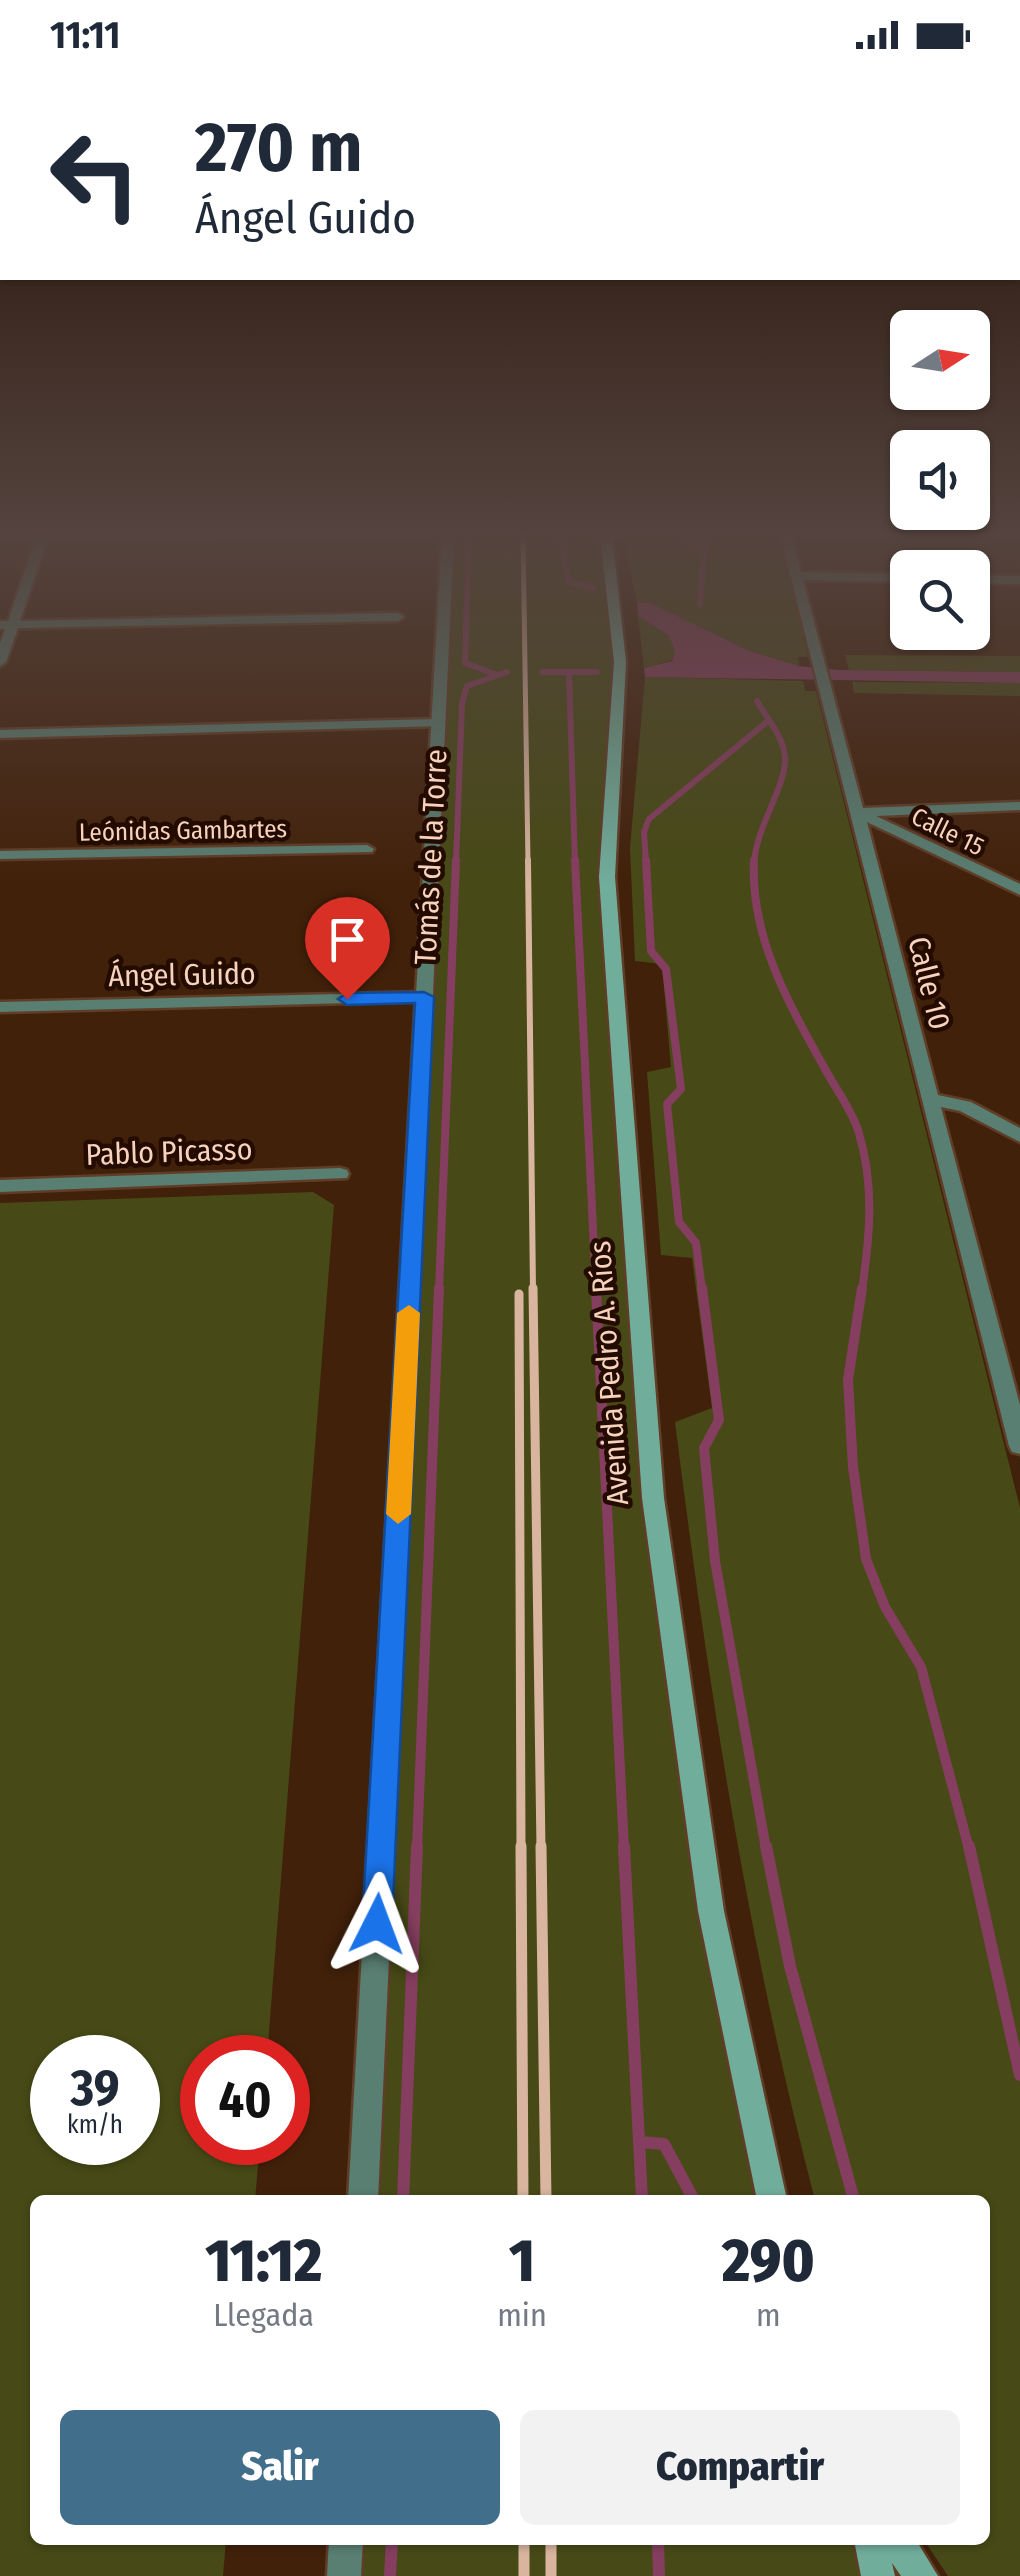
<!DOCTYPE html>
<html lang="es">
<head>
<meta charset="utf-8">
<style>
  :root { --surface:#fff; --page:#f2f2f3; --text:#1f2937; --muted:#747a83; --accent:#416e8b }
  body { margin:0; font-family:"Fira Sans Condensed",sans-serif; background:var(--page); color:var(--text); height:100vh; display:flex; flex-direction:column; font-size:38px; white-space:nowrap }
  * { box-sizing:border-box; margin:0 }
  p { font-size:32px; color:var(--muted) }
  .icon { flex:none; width:55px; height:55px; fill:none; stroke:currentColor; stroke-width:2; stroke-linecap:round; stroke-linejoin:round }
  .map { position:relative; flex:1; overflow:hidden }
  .panel { position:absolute; left:30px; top:2125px; width:960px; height:350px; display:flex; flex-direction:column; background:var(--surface); border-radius:15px; box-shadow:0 2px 8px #0004 }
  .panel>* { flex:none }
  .top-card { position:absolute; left:0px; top:0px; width:1020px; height:210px; box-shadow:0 2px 8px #0004; background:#fff; color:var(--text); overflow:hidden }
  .needle { width:65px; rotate:78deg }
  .buttons { position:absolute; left:890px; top:240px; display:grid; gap:20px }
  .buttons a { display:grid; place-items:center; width:100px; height:100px; border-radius:15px; background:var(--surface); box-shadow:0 2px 8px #0004; font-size:50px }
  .speed { position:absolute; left:30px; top:1965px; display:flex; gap:20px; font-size:50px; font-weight:700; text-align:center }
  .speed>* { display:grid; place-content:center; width:130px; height:130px; border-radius:50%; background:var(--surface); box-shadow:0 2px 8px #0004; line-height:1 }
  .speed small { font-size:25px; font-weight:400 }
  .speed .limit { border:15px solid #d22; background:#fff; color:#111 }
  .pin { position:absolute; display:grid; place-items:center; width:85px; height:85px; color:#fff; margin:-102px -42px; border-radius:50% 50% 50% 0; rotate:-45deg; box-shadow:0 0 10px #0007 }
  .pin .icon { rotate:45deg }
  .me { position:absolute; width:110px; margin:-55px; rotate:3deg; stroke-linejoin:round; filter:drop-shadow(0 0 8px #0008) }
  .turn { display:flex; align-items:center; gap:35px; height:210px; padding:0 30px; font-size:45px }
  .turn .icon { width:130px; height:130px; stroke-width:2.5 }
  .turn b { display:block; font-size:70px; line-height:85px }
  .eta { display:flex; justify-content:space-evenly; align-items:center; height:170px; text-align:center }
  .eta b { font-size:60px; font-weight:800; line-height:70px }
  .action { display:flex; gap:20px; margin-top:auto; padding:20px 30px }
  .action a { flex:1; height:115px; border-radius:15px; background:var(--accent); color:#fff; font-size:40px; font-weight:800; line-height:115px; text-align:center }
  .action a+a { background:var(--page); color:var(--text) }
  .status { display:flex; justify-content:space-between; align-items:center; height:70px; padding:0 50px; background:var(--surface); direction:ltr }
  .status svg { height:28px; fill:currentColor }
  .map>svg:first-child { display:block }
  .green { fill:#474a16; fill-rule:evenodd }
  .water { fill:#863e60 }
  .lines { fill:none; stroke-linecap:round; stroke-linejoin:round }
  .stream-far3 { stroke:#863e60; stroke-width:6 }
  .stream-far2 { stroke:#863e60; stroke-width:8 }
  .stream-far1 { stroke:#863e60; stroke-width:10 }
  .stream { stroke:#863e60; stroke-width:12 }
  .minor-casing { stroke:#5f3d27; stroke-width:5 }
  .tertiary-casing { stroke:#5f3d27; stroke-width:5 }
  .secondary-casing { stroke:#5f3d27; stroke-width:5 }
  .minor { fill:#597e72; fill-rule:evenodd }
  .tertiary { fill:#597e72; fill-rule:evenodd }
  .secondary { fill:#71ad9b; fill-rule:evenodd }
  .rail-far3 { stroke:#d9b59f; stroke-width:5 }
  .rail-far2 { stroke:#d9b59f; stroke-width:6 }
  .rail-far1 { stroke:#d9b59f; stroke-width:9 }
  .rail { stroke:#d9b59f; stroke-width:11 }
  .route { fill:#1a73e8; stroke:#114b97; stroke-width:2.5 }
  .slow { fill:#f59e0b }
  .labels { text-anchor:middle; stroke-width:9; stroke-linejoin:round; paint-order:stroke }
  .far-street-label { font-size:25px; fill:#f7d3bd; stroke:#240b00 }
  .street-label { font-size:30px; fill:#f7d3bd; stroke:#240b00 }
</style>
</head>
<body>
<div class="status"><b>11:11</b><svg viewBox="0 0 49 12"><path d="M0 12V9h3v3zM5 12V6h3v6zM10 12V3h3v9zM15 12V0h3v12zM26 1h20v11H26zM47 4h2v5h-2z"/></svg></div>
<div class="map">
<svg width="1020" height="2506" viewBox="0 0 1020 2506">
  <rect width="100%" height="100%" fill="#42210a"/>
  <!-- green -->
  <g class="green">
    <polygon points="448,464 606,464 620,592 607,748 653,1428 772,2130 363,2130"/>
    <polygon points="622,464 780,464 808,587 798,587 799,596 750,581 650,533 637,532"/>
    <polygon points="638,546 668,565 675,581 672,590 644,598"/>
    <polygon points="845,585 1020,586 1020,602 849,600"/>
    <path d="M 645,607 L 803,611 L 805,621 L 816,621 L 1020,1438 L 1020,2506 L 948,2506 L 924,2470 L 985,2470 L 985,2130 L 815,2130 C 748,1874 708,1615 675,1352 L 712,1338 L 692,1188 L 661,1185 L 647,1002 L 671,997 L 662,894 L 635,891 L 630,778 Z"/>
    <polygon points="852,612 1020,613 1020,626 854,623"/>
    <path d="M 313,1122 L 334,1135 L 267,1987 L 202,1988 L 202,2072 L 260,2073 L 255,2130 L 35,2130 L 35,2470 L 226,2470 L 223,2506 L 0,2506 L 0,1133 ZM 52,1988 L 138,1988 L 138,2072 L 52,2072 Z"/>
    <polygon points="346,2470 871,2470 878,2506 344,2506"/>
  </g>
  <!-- water -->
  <polygon class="water" points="637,532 650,533 750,581 799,596 839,600 1020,602 1020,613 645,607 644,598 672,591 675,581 668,565 638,546"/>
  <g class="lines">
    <!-- stream-far3 -->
    <g class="stream-far3">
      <polyline points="469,464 465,593 495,604"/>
      <polyline points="561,464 568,511 593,518"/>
      <polyline points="686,464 700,481"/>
      <polyline points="700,534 705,464"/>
      <polyline points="542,602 597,602"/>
      <polyline points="569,602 575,793"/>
      <polyline points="456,793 462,633 467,616 507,602"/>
      <polyline points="646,793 644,762 649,749 768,651"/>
      <path d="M 754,793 C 756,757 787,715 785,687 C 784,668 766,647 757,631"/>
    </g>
    <!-- stream-far2 -->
    <g class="stream-far2">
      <polyline points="575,790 596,1220"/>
      <polyline points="646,790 651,881 666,899 681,1019 667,1034 679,1152 696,1173 702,1220"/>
      <path d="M 754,790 C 750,867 789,934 825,999 C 836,1019 851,1039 858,1060 C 875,1115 870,1165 862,1220"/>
      <polyline points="439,1220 456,790"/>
    </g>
    <!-- stream-far1 -->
    <g class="stream-far1">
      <polyline points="596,1218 624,1779"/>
      <polyline points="702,1218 719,1350 704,1378 715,1491 766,1779"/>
      <polyline points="862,1218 848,1310 853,1397 866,1489 885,1537 921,1597 969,1779"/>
      <polyline points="417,1779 439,1218"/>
    </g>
    <!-- stream -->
    <g class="stream">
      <polyline points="624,1776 642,2130"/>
      <polyline points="766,1776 790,1896 854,2130"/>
      <polyline points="969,1776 1020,2005"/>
      <polyline points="640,2072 664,2074 694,2130"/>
      <polyline points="403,2130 417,1776"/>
      <polyline points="658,2470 659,2506"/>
      <polyline points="390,2506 392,2470"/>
    </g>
    <!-- minor casing -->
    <g class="minor-casing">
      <g id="minor">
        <polygon points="37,464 291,464 285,467 47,471 20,551 398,543 404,547 398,551 18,558 6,592 0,596 0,573 5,559 0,559 0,551 8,551 35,471 0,471 0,465"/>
        <polygon points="780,464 791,464 801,502 908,504 908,512 803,510 863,738 1020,732 1020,740 876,746 1020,814 1020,825 867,752 938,1025 971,1032 1020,1058 1020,1072 960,1041 941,1037 1020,1335 1020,1384 1012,1382 1009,1376"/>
        <polygon points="972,505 1020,506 1020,514 972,513"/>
        <polygon points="437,649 442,650 442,656 0,668 0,660"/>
        <polygon points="367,775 374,779 372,782 0,789 0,781"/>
        <polygon points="424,922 432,927 430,931 0,942 0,932"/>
        <polygon points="340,1098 347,1100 349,1104 347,1108 0,1122 0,1110"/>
      </g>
    </g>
    <!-- tertiary casing -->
    <g class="tertiary-casing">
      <g id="tertiary">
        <polygon points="442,464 454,464 378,2130 348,2130"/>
        <polygon points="329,2470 363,2470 361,2506 327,2506"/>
      </g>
    </g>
    <!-- secondary casing -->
    <g class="secondary-casing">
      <g id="secondary">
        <polygon points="600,464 612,464 626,592 615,807 664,1428 724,1841 787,2130 757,2130 698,1841 642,1428 599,807 614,592"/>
        <polygon points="854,2470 916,2470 938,2506 901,2506 892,2493 895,2506 861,2506"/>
      </g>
    </g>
    <!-- minor -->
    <use href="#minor" class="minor"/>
    <!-- tertiary -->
    <use href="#tertiary" class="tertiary"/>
    <!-- secondary -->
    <use href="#secondary" class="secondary"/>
    <!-- rail-far3 -->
    <polyline class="rail-far3" points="523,464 528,793"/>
    <!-- rail-far2 -->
    <polyline class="rail-far2" points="528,790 533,1220"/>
    <!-- rail-far1 -->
    <g class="rail-far1">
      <polyline points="533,1218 541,1779"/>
      <polyline points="519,1224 521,1779"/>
    </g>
    <!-- rail -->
    <g class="rail">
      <polyline points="521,1776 523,2130"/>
      <polyline points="541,1776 546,2130"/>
      <polyline points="524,2470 524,2506"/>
      <polyline points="551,2470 551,2506"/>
    </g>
  </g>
  <!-- sky -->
  <linearGradient id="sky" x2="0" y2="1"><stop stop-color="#241206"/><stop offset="0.57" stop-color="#54433e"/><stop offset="1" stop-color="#54433e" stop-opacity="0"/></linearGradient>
  <rect width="1020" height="814" fill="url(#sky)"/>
  <!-- route -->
  <polygon class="route" points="424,922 434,927 392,1854 388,1864 377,1868 367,1864 362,1854 415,933 347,935 338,929 347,923"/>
  <!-- slow -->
  <polygon class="slow" points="409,1235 420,1243 411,1444 398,1454 386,1444 397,1243"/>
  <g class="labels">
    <!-- far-street labels -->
    <g class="far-street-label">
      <text transform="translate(183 760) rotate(-1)" y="9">Leónidas Gambartes</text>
      <text transform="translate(948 761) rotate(26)" y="9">Calle 15</text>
    </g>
    <!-- street labels -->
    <g class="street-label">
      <text transform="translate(431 787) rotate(-87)" y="10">Tomás de la Torre</text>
      <text transform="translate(182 905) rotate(-1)" y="10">Ángel Guido</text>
      <text transform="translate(929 913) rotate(76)" y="10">Calle 10</text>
      <text transform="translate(169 1082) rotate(-2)" y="10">Pablo Picasso</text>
      <text transform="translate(609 1303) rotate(-94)" y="10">Avenida Pedro A. Ríos</text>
    </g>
  </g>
</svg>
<div class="buttons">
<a><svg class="needle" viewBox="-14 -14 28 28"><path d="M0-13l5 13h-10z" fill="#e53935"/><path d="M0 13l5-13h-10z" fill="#747a83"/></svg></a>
<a><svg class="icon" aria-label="sound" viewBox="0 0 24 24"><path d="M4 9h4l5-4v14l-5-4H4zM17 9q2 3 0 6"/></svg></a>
<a><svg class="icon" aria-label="search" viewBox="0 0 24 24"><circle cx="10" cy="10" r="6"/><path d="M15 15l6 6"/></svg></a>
</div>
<div class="speed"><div>39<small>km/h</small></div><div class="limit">40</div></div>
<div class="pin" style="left:347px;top:929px;background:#d93025"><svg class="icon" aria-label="arrive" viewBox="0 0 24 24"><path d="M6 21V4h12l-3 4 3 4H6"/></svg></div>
<svg class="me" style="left:377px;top:1854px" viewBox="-20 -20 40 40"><path d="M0-17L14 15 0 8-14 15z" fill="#1a73e8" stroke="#fff" stroke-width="4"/></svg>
<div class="top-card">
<div class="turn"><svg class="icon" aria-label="left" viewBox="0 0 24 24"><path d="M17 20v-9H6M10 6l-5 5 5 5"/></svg><div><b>270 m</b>Ángel Guido</div></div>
</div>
<section class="panel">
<div class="eta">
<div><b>11:12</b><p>Llegada</p></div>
<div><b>1</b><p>min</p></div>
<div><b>290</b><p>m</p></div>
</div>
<div class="action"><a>Salir</a><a>Compartir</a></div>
</section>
</div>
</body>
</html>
